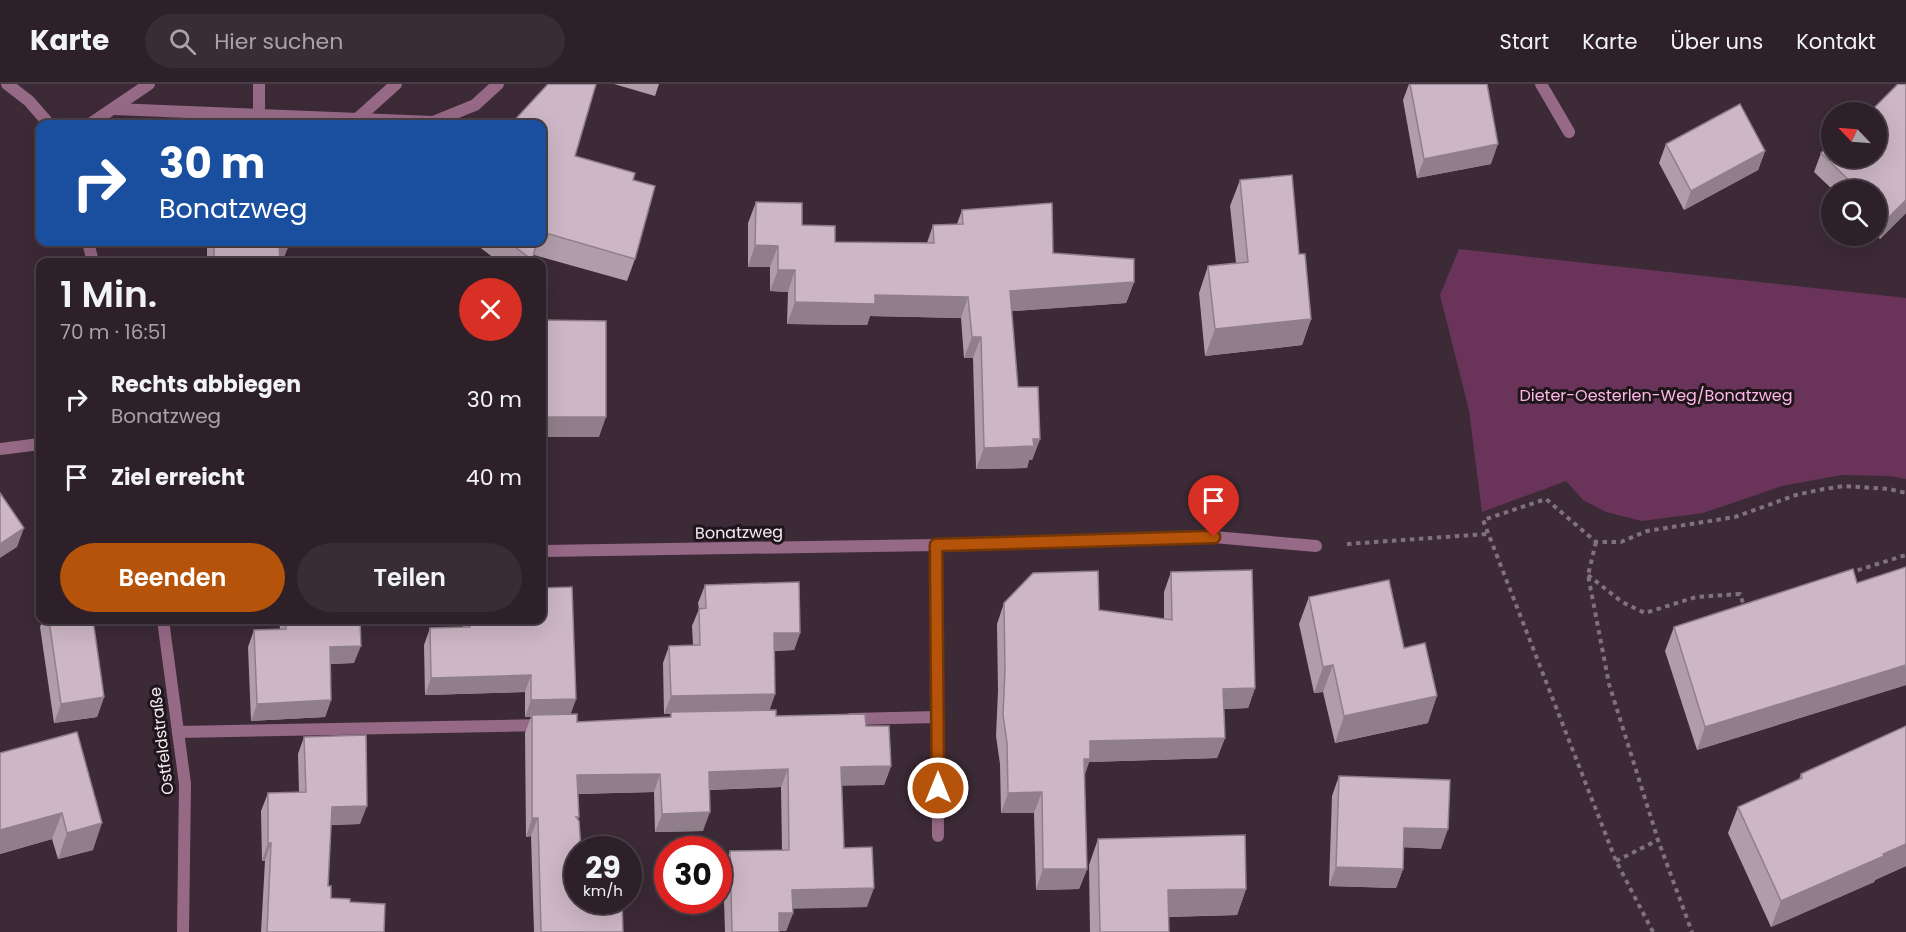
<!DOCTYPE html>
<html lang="de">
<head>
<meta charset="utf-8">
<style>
  :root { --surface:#2d2028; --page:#392d34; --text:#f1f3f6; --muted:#a7a3a8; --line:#483e45; --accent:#b45309 }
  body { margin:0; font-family:Poppins,sans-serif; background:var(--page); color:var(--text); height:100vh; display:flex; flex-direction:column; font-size:22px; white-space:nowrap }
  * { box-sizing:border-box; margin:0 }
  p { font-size:20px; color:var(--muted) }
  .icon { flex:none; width:33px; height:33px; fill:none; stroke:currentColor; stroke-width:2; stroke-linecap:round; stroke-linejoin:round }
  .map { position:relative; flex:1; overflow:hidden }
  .sheet { position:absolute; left:36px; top:174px; width:510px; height:366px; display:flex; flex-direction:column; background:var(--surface); border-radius:12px; box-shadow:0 6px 24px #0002,0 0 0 2px var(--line) }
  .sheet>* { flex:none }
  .guide { position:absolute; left:36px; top:36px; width:510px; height:126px; border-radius:12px; box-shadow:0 6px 24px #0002,0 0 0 2px var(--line); background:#1a4fa0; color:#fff; overflow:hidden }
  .needle { width:39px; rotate:295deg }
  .buttons { position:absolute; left:1821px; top:18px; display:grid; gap:12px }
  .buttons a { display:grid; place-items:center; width:66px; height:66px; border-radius:50%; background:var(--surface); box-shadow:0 6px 24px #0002,0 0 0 2px var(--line); font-size:30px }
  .speed { position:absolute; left:564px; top:752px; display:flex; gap:12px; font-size:30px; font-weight:700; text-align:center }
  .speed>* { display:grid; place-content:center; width:78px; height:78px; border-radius:50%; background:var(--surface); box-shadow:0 6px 24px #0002,0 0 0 2px var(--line); line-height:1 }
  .speed small { font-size:15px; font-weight:400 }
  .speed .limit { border:9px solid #d22; background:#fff; color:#111 }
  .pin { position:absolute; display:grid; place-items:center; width:51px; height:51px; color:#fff; margin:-62px -26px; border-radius:50% 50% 50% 0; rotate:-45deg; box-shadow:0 0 6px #0007 }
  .pin .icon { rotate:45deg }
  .me { position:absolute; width:66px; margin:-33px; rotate:0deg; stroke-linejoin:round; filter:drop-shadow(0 0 4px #0008) }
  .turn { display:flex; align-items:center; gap:21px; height:126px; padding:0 24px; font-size:27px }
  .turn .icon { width:78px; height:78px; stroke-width:2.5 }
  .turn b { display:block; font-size:42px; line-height:51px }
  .round { display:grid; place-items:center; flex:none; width:63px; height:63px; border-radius:32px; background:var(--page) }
  .overview { display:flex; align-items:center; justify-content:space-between; height:102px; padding:0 24px }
  h1 { font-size:36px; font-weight:600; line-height:45px }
  .action { display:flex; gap:12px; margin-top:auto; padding:12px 24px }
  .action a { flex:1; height:69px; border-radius:36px; background:var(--accent); color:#fff; font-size:24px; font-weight:600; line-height:69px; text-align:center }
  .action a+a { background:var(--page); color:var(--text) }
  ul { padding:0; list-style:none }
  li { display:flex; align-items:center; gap:18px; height:78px; padding:0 24px }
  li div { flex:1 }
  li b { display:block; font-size:22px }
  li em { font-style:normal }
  header { display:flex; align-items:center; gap:36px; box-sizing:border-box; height:84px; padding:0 30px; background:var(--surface); border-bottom:2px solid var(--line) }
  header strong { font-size:28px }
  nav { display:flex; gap:33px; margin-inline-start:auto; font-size:21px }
  .search { width:420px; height:54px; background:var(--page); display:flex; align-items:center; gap:15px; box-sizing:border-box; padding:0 21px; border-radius:33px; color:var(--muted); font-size:22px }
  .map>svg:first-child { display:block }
  .green { fill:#6a345a }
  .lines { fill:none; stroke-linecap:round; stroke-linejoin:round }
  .path { stroke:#81717b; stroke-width:4; stroke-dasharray:4.5 4.5; stroke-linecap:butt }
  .lane { stroke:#966987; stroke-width:12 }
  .street { stroke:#966987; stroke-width:12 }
  .wall { fill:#b09da9 }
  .shaded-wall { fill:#907f8a }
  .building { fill:#cdb6c5; stroke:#907f8a; stroke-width:1.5 }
  .route-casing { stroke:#753606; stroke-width:15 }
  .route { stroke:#b45309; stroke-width:10 }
  .labels { text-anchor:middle; stroke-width:6; stroke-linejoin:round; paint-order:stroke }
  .park-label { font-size:16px; fill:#feb7e6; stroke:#1e161b }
  .street-label { font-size:16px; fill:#f7ebf2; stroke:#1e161b }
</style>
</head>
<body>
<header>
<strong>Karte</strong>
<div class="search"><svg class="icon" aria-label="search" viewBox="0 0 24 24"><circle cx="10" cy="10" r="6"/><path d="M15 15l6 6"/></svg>Hier suchen</div>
<nav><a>Start</a><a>Karte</a><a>Über uns</a><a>Kontakt</a></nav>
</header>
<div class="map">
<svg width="1906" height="848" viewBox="0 0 1906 848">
  <rect width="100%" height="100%" fill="#3c2a36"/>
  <!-- green -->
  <polygon class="green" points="1459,165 1906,214 1906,395 1889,392 1842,391 1782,402 1703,429 1642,437 1606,428 1583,416 1566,397 1482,428 1469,326 1440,211"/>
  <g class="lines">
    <!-- path -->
    <g class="path">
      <polyline points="1596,458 1588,491 1609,600 1658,756 1692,848"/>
      <polyline points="1347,460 1487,450"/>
      <polyline points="1849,489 1906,471"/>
      <polyline points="1588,491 1622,518 1645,529 1696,513 1740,510 1744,522 1745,522"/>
      <polyline points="1616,777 1658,756"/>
      <polyline points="1653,848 1616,777 1483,436 1546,415 1596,458 1621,458 1647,447 1735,433 1796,411 1818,406 1844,402 1889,405 1906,409"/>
    </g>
    <!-- lane -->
    <g class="lane">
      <polyline points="259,0 259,30"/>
      <polyline points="1541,0 1569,48"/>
      <polyline points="114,25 433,38 475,21 498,0"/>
      <polyline points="357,35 396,0"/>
      <polyline points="90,40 149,0"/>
      <polyline points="851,635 937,633"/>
      <polyline points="178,648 543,641"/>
    </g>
    <!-- street -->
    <g class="street">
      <polyline points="7,0 29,17 49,40"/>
      <polyline points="88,158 93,178"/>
      <polyline points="0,365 40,360"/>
      <polyline points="936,461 938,752"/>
      <polyline points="542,467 936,461 1214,453 1316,462"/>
      <polyline points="163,536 185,700 183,848"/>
    </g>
  </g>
  <!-- wall -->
  <g class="wall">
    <polygon points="614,0 659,0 655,12"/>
    <polygon points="1409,0 1487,0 1491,80 1417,94 1403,16"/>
    <polygon points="1906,0 1906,129 1880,155 1876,151 1876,106 1833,106 1814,88 1821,69 1832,74"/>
    <polygon points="542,40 575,72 633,96 635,175 627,197 534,171 531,178 499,178 473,158 542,158"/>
    <polygon points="1666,60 1765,67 1758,86 1684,126 1659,79"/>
    <polygon points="1240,96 1299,170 1311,235 1302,261 1205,272 1199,209 1208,182 1236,179 1230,122"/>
    <polygon points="756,118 835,158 927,159 933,141 957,140 962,126 1053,169 1134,198 1126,219 1011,227 1018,303 1040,355 1032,376 1029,376 1027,384 976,385 973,274 964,274 961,234 870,232 867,241 787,240 788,208 770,207 770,183 748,183 748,139"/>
    <polygon points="207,158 290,158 284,173 282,174 280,178 207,178"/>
    <polygon points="1906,483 1906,601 1697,666 1665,567 1674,543 1857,499"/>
    <polygon points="1171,488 1255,604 1248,624 1224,625 1225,654 1217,674 1089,678 1084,692 1087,785 1079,805 1036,806 1034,729 1001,729 1000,680 996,652 998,607 997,540 1004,519 1099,526 1164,535 1164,508"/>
    <polygon points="705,501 800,549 794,566 774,567 775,610 769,626 776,632 866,642 891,682 884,701 841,701 844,764 867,823 793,824 793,829 786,847 779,847 779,848 725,848 723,785 730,767 782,766 781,703 709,706 703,747 655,748 654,708 578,710 579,733 578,736 578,816 623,848 534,848 531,752 526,753 525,649 531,633 525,633 525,608 425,611 424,561 430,544 463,543 463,536 542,536 576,615 570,630 577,638 669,634 671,630 664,630 663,579 669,562 693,561 692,542 699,525 698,519"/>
    <polygon points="1309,513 1404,564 1428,639 1335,659 1323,608 1314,609 1299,540"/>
    <polygon points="43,536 93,536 104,613 97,633 54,639 40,543"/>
    <polygon points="279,536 360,536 354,579 330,580 331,616 325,633 251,637 248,563 254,546 280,545"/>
    <polygon points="1906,642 1906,782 1875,796 1874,798 1771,843 1728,749 1738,723 1799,695 1801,690"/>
    <polygon points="77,648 93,766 58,775 52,755 0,770 0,669"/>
    <polygon points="304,653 360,740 331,741 328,802 331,814 350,818 384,848 261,848 265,777 262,777 261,727 268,709 299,708 298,670"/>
    <polygon points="1339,692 1441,765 1403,763 1403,785 1396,804 1329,802 1332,712"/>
    <polygon points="1098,755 1246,805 1237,831 1169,833 1169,848 1090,848 1089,781"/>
  </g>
  <!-- shaded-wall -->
  <g class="shaded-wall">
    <polygon points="1498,60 1491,80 1417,94 1424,75"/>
    <polygon points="1765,67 1758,86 1684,126 1691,107"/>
    <polygon points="1906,116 1906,129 1880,155 1887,135"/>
    <polygon points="287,158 290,158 284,173 282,174 281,177 273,177 279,160"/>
    <polygon points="755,161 778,162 770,183 748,183"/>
    <polygon points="778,186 795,186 788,208 770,207"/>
    <polygon points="1134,198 1126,219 1002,228 1010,207"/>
    <polygon points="875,211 968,213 961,234 870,232 867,241 787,240 795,218"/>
    <polygon points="1311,235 1302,261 1205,272 1215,245"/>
    <polygon points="972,253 981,253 973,274 964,274"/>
    <polygon points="542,333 606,333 599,353 542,353"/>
    <polygon points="1033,355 1040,355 1032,376 1029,376 1027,384 976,385 984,364"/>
    <polygon points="24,444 17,463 0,474 0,460"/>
    <polygon points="774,549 800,549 794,566 767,567"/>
    <polygon points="361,562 354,579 323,580 330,563"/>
    <polygon points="1333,581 1323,608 1314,609 1323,583"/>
    <polygon points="1906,581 1906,601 1697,666 1705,643"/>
    <polygon points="531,591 525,608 425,611 431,594"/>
    <polygon points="1255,604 1248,624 1216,625 1223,605"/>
    <polygon points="775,610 769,628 664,630 671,612"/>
    <polygon points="1437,612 1428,639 1335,659 1344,632"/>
    <polygon points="104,613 97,633 54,639 61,620"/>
    <polygon points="576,615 570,632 525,633 531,616"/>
    <polygon points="331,616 325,633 251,637 257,620"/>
    <polygon points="1225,654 1217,674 1089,678 1083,696 1076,696 1090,657"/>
    <polygon points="891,682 884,701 834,702 841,683"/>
    <polygon points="788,685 781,703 702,706 709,688"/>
    <polygon points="660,690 654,708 570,710 577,691"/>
    <polygon points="1042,708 1034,729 1001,729 1008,709"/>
    <polygon points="367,722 360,740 325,741 332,723"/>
    <polygon points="710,728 703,747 655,748 662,730"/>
    <polygon points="62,729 52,755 0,770 0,746"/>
    <polygon points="532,734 538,734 531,752 526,753"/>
    <polygon points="102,739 93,766 58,775 67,749"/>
    <polygon points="1404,744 1448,745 1441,765 1397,763"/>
    <polygon points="268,759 271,759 265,777 262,777"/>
    <polygon points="1906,760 1906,782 1875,796 1874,798 1771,843 1781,817"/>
    <polygon points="1336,783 1403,785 1396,804 1329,802"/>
    <polygon points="1043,785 1087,785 1079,805 1036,806"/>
    <polygon points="874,804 867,823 785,825 792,806"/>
    <polygon points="1246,805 1237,831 1159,833 1168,806"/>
    <polygon points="779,829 793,829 786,847 772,847"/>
  </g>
  <!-- building -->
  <g class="building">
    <polygon points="548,0 596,0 575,72 635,89 633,96 655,102 635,175 542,148 542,40 511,40"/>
    <polygon points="1410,0 1487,0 1498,60 1424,75"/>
    <polygon points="1898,0 1906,0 1906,116 1887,135 1876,124 1876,106 1859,106 1821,69 1832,59 1832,74 1876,74 1876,28 1870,28"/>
    <polygon points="1740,20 1765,67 1691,107 1666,60"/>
    <polygon points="1292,91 1299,170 1305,170 1311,235 1215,245 1208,182 1248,178 1240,96"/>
    <polygon points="756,118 802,119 802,141 835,142 835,158 934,159 933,141 963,140 962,126 1052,119 1053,169 1134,175 1134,198 1010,207 1018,303 1038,303 1040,355 1033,355 1034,362 984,364 981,253 972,253 968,213 875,211 875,220 795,218 795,186 778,186 778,162 755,161"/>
    <polygon points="214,158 287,158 287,160 279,160 280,178 214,178"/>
    <polygon points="509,158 537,158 532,176"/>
    <polygon points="542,236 606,237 606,333 542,333"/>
    <polygon points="0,409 24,444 0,460"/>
    <polygon points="1906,483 1906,581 1705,643 1674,543 1853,485 1857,499"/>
    <polygon points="1252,486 1255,604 1223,605 1225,654 1090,657 1090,675 1084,675 1087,785 1043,785 1042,708 1008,709 1007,659 1003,631 1005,586 1004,519 1033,489 1098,487 1099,526 1172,536 1171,488"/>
    <polygon points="1389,496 1404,564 1425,559 1437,612 1344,632 1333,581 1323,583 1309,513"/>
    <polygon points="799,498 800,549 774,549 775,610 671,612 669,562 700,561 699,525 706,524 705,501"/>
    <polygon points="572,503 576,615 531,616 531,591 431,594 430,544 470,543 469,536 542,536 542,504"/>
    <polygon points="49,536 93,536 104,613 61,620"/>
    <polygon points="286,536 360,536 361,562 330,563 331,616 257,620 254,546 286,545"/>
    <polygon points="776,626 776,632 865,630 866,642 889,642 891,682 841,683 844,764 872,763 874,804 792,806 793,829 779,829 779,848 732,848 730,767 789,766 788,685 709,688 710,728 662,730 660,690 577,691 579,733 576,733 579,737 581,765 578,765 578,816 622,816 623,848 541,848 538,734 532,734 532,631 577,630 577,638 671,633 671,628"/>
    <polygon points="1906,642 1906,760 1883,770 1884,772 1781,817 1738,723 1802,694 1801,690"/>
    <polygon points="77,648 102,739 67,749 62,729 0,746 0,669"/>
    <polygon points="366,651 367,722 332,723 328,802 331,802 331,814 350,815 350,818 385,820 384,848 267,848 271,759 268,759 268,709 306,708 304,653"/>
    <polygon points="1339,692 1450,696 1448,745 1404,744 1403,785 1336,783"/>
    <polygon points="1245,751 1246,805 1168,806 1169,848 1100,848 1098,755"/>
  </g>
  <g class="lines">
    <!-- route casing -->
    <g class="route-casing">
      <polyline id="route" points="938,704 936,461 1214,453"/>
    </g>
    <!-- route -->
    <use href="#route" class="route"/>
  </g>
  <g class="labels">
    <!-- park labels -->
    <g class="park-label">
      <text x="1656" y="317">Dieter-Oesterlen-Weg/Bonatzweg</text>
    </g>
    <!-- street labels -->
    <g class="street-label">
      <text transform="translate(739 448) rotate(-1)" y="6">Bonatzweg</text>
      <text transform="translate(161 657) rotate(-97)" y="6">Ostfeldstraße</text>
    </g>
  </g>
</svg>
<div class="buttons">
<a><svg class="needle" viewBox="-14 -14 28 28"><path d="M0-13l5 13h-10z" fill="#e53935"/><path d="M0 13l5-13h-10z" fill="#a7a3a8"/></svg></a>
<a><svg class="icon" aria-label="search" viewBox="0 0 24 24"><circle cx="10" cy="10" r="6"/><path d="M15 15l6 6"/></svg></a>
</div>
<div class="speed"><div>29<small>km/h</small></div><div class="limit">30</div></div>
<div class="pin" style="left:1214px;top:453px;background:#d93025"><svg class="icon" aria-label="arrive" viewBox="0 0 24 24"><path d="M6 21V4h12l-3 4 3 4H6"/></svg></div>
<svg class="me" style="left:938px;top:704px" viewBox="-20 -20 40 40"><circle r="17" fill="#b45309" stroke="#fff" stroke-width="3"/><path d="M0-11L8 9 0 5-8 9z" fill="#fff"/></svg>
<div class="guide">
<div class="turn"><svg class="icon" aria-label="right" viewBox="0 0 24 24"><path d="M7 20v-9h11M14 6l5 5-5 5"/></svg><div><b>30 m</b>Bonatzweg</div></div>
</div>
<section class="sheet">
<div class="overview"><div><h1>1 Min.</h1><p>70 m · 16:51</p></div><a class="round" style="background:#d93025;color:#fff"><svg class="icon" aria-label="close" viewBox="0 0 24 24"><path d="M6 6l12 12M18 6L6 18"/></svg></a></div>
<ul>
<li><svg class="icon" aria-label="right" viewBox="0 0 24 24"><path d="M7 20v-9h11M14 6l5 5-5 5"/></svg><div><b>Rechts abbiegen</b><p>Bonatzweg</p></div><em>30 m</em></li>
<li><svg class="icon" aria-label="arrive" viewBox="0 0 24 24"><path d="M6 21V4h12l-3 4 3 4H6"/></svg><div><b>Ziel erreicht</b></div><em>40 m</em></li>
</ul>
<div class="action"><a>Beenden</a><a>Teilen</a></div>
</section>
</div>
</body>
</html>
